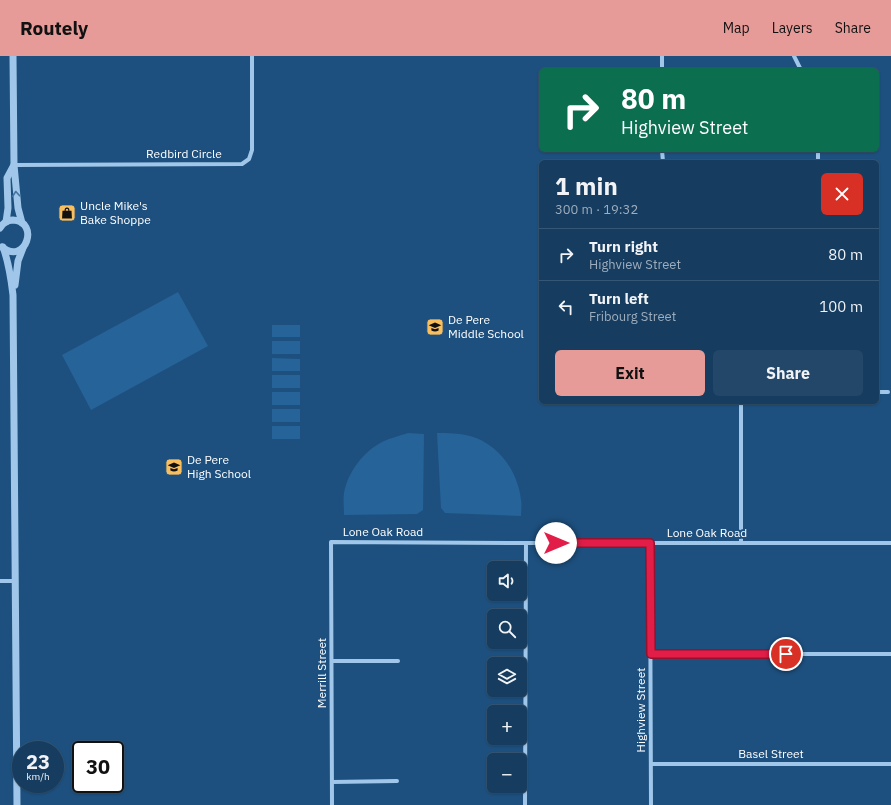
<!DOCTYPE html>
<html lang="en">
<head>
<meta charset="utf-8">
<style>
  :root { --surface:#163c5f; --page:#234768; --text:#f1f3f6; --muted:#9eadbd; --line:#355674; --accent:#e69b98 }
  body { margin:0; font-family:"IBM Plex Sans",sans-serif; background:var(--page); color:var(--text); height:100vh; display:flex; flex-direction:column; font-size:15px; white-space:nowrap }
  * { box-sizing:border-box; margin:0 }
  p { font-size:13px; color:var(--muted) }
  .icon { flex:none; width:22px; height:22px; fill:none; stroke:currentColor; stroke-width:2; stroke-linecap:round; stroke-linejoin:round }
  .map { position:relative; flex:1; overflow:hidden }
  .drawer { position:absolute; left:539px; top:104px; width:340px; height:244px; display:flex; flex-direction:column; background:var(--surface); border-radius:6px; box-shadow:0 1px 3px #0004,0 0 0 1px var(--line) }
  .drawer>* { flex:none }
  .hud { position:absolute; left:539px; top:12px; width:340px; height:84px; border-radius:6px; box-shadow:0 1px 3px #0004,0 0 0 1px var(--line); background:#0b6e4f; color:#fff; overflow:hidden }
  .tools { position:absolute; left:487px; top:505px; display:grid; gap:8px }
  .tools a { display:grid; place-items:center; width:40px; height:40px; border-radius:6px; background:var(--surface); box-shadow:0 1px 3px #0004,0 0 0 1px var(--line); font-size:20px }
  .speed { position:absolute; left:12px; top:685px; display:flex; gap:8px; font-size:20px; font-weight:700; text-align:center }
  .speed>* { display:grid; place-content:center; width:52px; height:52px; border-radius:50%; background:var(--surface); box-shadow:0 1px 3px #0004,0 0 0 1px var(--line); line-height:1 }
  .speed small { font-size:10px; font-weight:400 }
  .speed .limit { border:2px solid #111; border-radius:6px; background:#fff; color:#111 }
  .pin { position:absolute; display:grid; place-items:center; width:34px; height:34px; color:#fff; margin:-17px; border:2px solid #fff; border-radius:50%; box-shadow:0 1px 4px #0007 }
  .me { position:absolute; width:44px; margin:-22px; rotate:90deg; stroke-linejoin:round; filter:drop-shadow(0 0 3px #0008) }
  .turn { display:flex; align-items:center; gap:14px; height:84px; padding:0 16px; font-size:18px }
  .turn .icon { width:52px; height:52px; stroke-width:2.5 }
  .turn b { display:block; font-size:28px; line-height:34px }
  .round { display:grid; place-items:center; flex:none; width:42px; height:42px; border-radius:6px; background:var(--page) }
  .overview { display:flex; align-items:center; justify-content:space-between; height:68px; padding:0 16px }
  h1 { font-size:24px; font-weight:700; line-height:30px }
  .button { display:flex; gap:8px; margin-top:auto; padding:8px 16px }
  .button a { flex:1; height:46px; border-radius:6px; background:var(--accent); color:#111; font-size:16px; font-weight:700; line-height:46px; text-align:center }
  .button a+a { background:var(--page); color:var(--text) }
  ul { padding:0; list-style:none }
  li { display:flex; align-items:center; gap:12px; height:52px; padding:0 16px; border-top:1px solid var(--line) }
  li div { flex:1 }
  li b { display:block; font-size:15px }
  li em { font-style:normal }
  header { display:flex; align-items:center; gap:24px; box-sizing:border-box; height:56px; padding:0 20px; background:var(--accent); color:#111 }
  header strong { font-size:19px }
  nav { display:flex; gap:22px; margin-inline-start:auto; font-size:14px }
  .map>svg:first-child { display:block }
  .green { fill:#266398 }
  .lines { fill:none; stroke-linecap:round; stroke-linejoin:round }
  .minor { stroke:#a0c7e9; stroke-width:4 }
  .tertiary { stroke:#a0c7e9; stroke-width:7 }
  .oneway { stroke:#44749f }
  .route-casing { stroke:#92132f; stroke-width:10 }
  .route { stroke:#e11d48; stroke-width:7 }
  .labels { text-anchor:middle; stroke-width:4; stroke-linejoin:round; paint-order:stroke }
  .street-label { font-size:12px; fill:#fff; stroke:#1d507f }
  .poi-label { font-size:12px; fill:#fff; stroke:#1d507f; text-anchor:start }
</style>
</head>
<body>
<header>
<strong>Routely</strong>
<nav><a>Map</a><a>Layers</a><a>Share</a></nav>
</header>
<div class="map">
<svg width="891" height="749" viewBox="0 0 891 749">
  <rect width="100%" height="100%" fill="#1d507f"/>
  <!-- green -->
  <g class="green">
    <polygon points="178,236 208,290 91,354 62,299"/>
    <rect x="272" y="269" width="28" height="12"/>
    <rect x="272" y="285" width="28" height="13"/>
    <polygon points="272,302 300,303 300,315 272,315"/>
    <rect x="272" y="319" width="28" height="13"/>
    <rect x="272" y="336" width="28" height="13"/>
    <rect x="272" y="353" width="28" height="13"/>
    <rect x="272" y="370" width="28" height="13"/>
    <path d="M 408,377 L 424,378 L 423,454 L 417,458 L 344,459 C 344,451 343,444 344,437 C 348,416 363,396 382,386 C 390,382 399,380 408,377 Z"/>
    <path d="M 437,377 C 448,377 459,377 470,380 C 499,388 518,416 521,444 C 522,449 521,455 521,460 L 445,457 L 441,452 Z"/>
  </g>
  <g class="lines">
    <!-- minor -->
    <g class="minor">
      <polyline points="794,0 801,14"/>
      <polyline points="662,14 662,0"/>
      <polyline points="662,94 663,106"/>
      <polyline points="818,94 818,106"/>
      <polyline points="14,109 242,108 249,103 252,94 252,0"/>
      <polyline points="877,336 888,336"/>
      <polyline points="650,487 651,749"/>
      <polyline points="741,487 741,346"/>
      <polyline points="0,525 16,525"/>
      <polyline points="651,598 891,598"/>
      <polyline points="332,605 398,605"/>
      <polyline points="651,708 891,708"/>
      <polyline points="332,726 397,725"/>
      <polyline points="332,749 331,486 526,487 891,487"/>
      <polyline points="525,749 526,487"/>
    </g>
    <!-- tertiary -->
    <g class="tertiary">
      <polyline points="13,0 14,109 18,152 22,167"/>
      <polyline points="6,166 8,152 7,122 14,109"/>
      <path d="M 0,172 C 3,167 7,164 13,164 C 40,165 26,210 2,191"/>
      <path d="M 3,191 C 9,207 11,222 13,239 L 17,749"/>
      <polyline points="15,229 18,205 23,192"/>
    </g>
  </g>
  <!-- one-way arrows -->
  <defs><path id="oneway-chevron" d="M-2-3.5L2.5 0L-2 3.5" fill="none" stroke-width="1.6" stroke-linecap="round" stroke-linejoin="round"/></defs>
  <use class="oneway" href="#oneway-chevron" transform="translate(16 138) rotate(-95)"/>
  <g class="lines">
    <!-- route casing -->
    <g class="route-casing">
      <polyline id="route" points="556,487 650,487 651,598 786,598"/>
    </g>
    <!-- route -->
    <use href="#route" class="route"/>
  </g>
  <!-- icons -->
  <defs>
    <g id="shop-square" transform="scale(0.9)"><rect x="-9" y="-9" width="18" height="18" rx="4" fill="#f9be5e" stroke="#1d507f"/><path d="M-5-2.5h2.3a2.7 3.5 0 0 1 5.4 0H5L5.5 6h-11ZM-1.5-2.5h3a1.5 2.3 0 0 0-3 0Z" fill="#111"/></g>
    <g id="school-square" transform="scale(0.9)"><rect x="-9" y="-9" width="18" height="18" rx="4" fill="#f9be5e" stroke="#1d507f"/><path d="M0-5L7-2L0 1L-7-2ZM-4 1L0 2.5L4 1V4Q0 6-4 4Z" fill="#111"/></g>
  </defs>
  <g fill-rule="evenodd">
    <use href="#shop-square" x="67" y="157"/>
    <use href="#school-square" x="435" y="271"/>
    <use href="#school-square" x="174" y="411"/>
  </g>
  <g class="labels">
    <!-- street labels -->
    <g class="street-label">
      <text x="184" y="102">Redbird Circle</text>
      <text x="383" y="480">Lone Oak Road</text>
      <text x="707" y="481">Lone Oak Road</text>
      <text transform="translate(322 617) rotate(-90)" y="4">Merrill Street</text>
      <text transform="translate(641 654) rotate(-90)" y="4">Highview Street</text>
      <text x="771" y="702">Basel Street</text>
    </g>
    <!-- poi labels -->
    <g class="poi-label">
      <text x="80" y="154">Uncle Mike's<tspan x="80" dy="14">Bake Shoppe</tspan></text>
      <text x="448" y="268">De Pere<tspan x="448" dy="14">Middle School</tspan></text>
      <text x="187" y="408">De Pere<tspan x="187" dy="14">High School</tspan></text>
    </g>
  </g>
</svg>
<div class="tools">
<a><svg class="icon" aria-label="sound" viewBox="0 0 24 24"><path d="M4 9h4l5-4v14l-5-4H4zM17 9q2 3 0 6"/></svg></a>
<a><svg class="icon" aria-label="search" viewBox="0 0 24 24"><circle cx="10" cy="10" r="6"/><path d="M15 15l6 6"/></svg></a>
<a><svg class="icon" aria-label="layers" viewBox="0 0 24 24"><path d="M12 4l9 5-9 5-9-5zM3 14l9 5 9-5"/></svg></a>
<a>+</a>
<a>−</a>
</div>
<div class="speed"><div>23<small>km/h</small></div><div class="limit">30</div></div>
<div class="pin" style="left:786px;top:598px;background:#d93025"><svg class="icon" aria-label="arrive" viewBox="0 0 24 24"><path d="M6 21V4h12l-3 4 3 4H6"/></svg></div>
<svg class="me" style="left:556px;top:487px" viewBox="-20 -20 40 40"><circle r="19" fill="#fff"/><path d="M0-13L10 11 0 6-10 11z" fill="#e11d48"/></svg>
<div class="hud">
<div class="turn"><svg class="icon" aria-label="right" viewBox="0 0 24 24"><path d="M7 20v-9h11M14 6l5 5-5 5"/></svg><div><b>80 m</b>Highview Street</div></div>
</div>
<section class="drawer">
<div class="overview"><div><h1>1 min</h1><p>300 m · 19:32</p></div><a class="round" style="background:#d93025;color:#fff"><svg class="icon" aria-label="close" viewBox="0 0 24 24"><path d="M6 6l12 12M18 6L6 18"/></svg></a></div>
<ul>
<li><svg class="icon" aria-label="right" viewBox="0 0 24 24"><path d="M7 20v-9h11M14 6l5 5-5 5"/></svg><div><b>Turn right</b><p>Highview Street</p></div><em>80 m</em></li>
<li><svg class="icon" aria-label="left" viewBox="0 0 24 24"><path d="M17 20v-9H6M10 6l-5 5 5 5"/></svg><div><b>Turn left</b><p>Fribourg Street</p></div><em>100 m</em></li>
</ul>
<div class="button"><a>Exit</a><a>Share</a></div>
</section>
</div>
</body>
</html>
